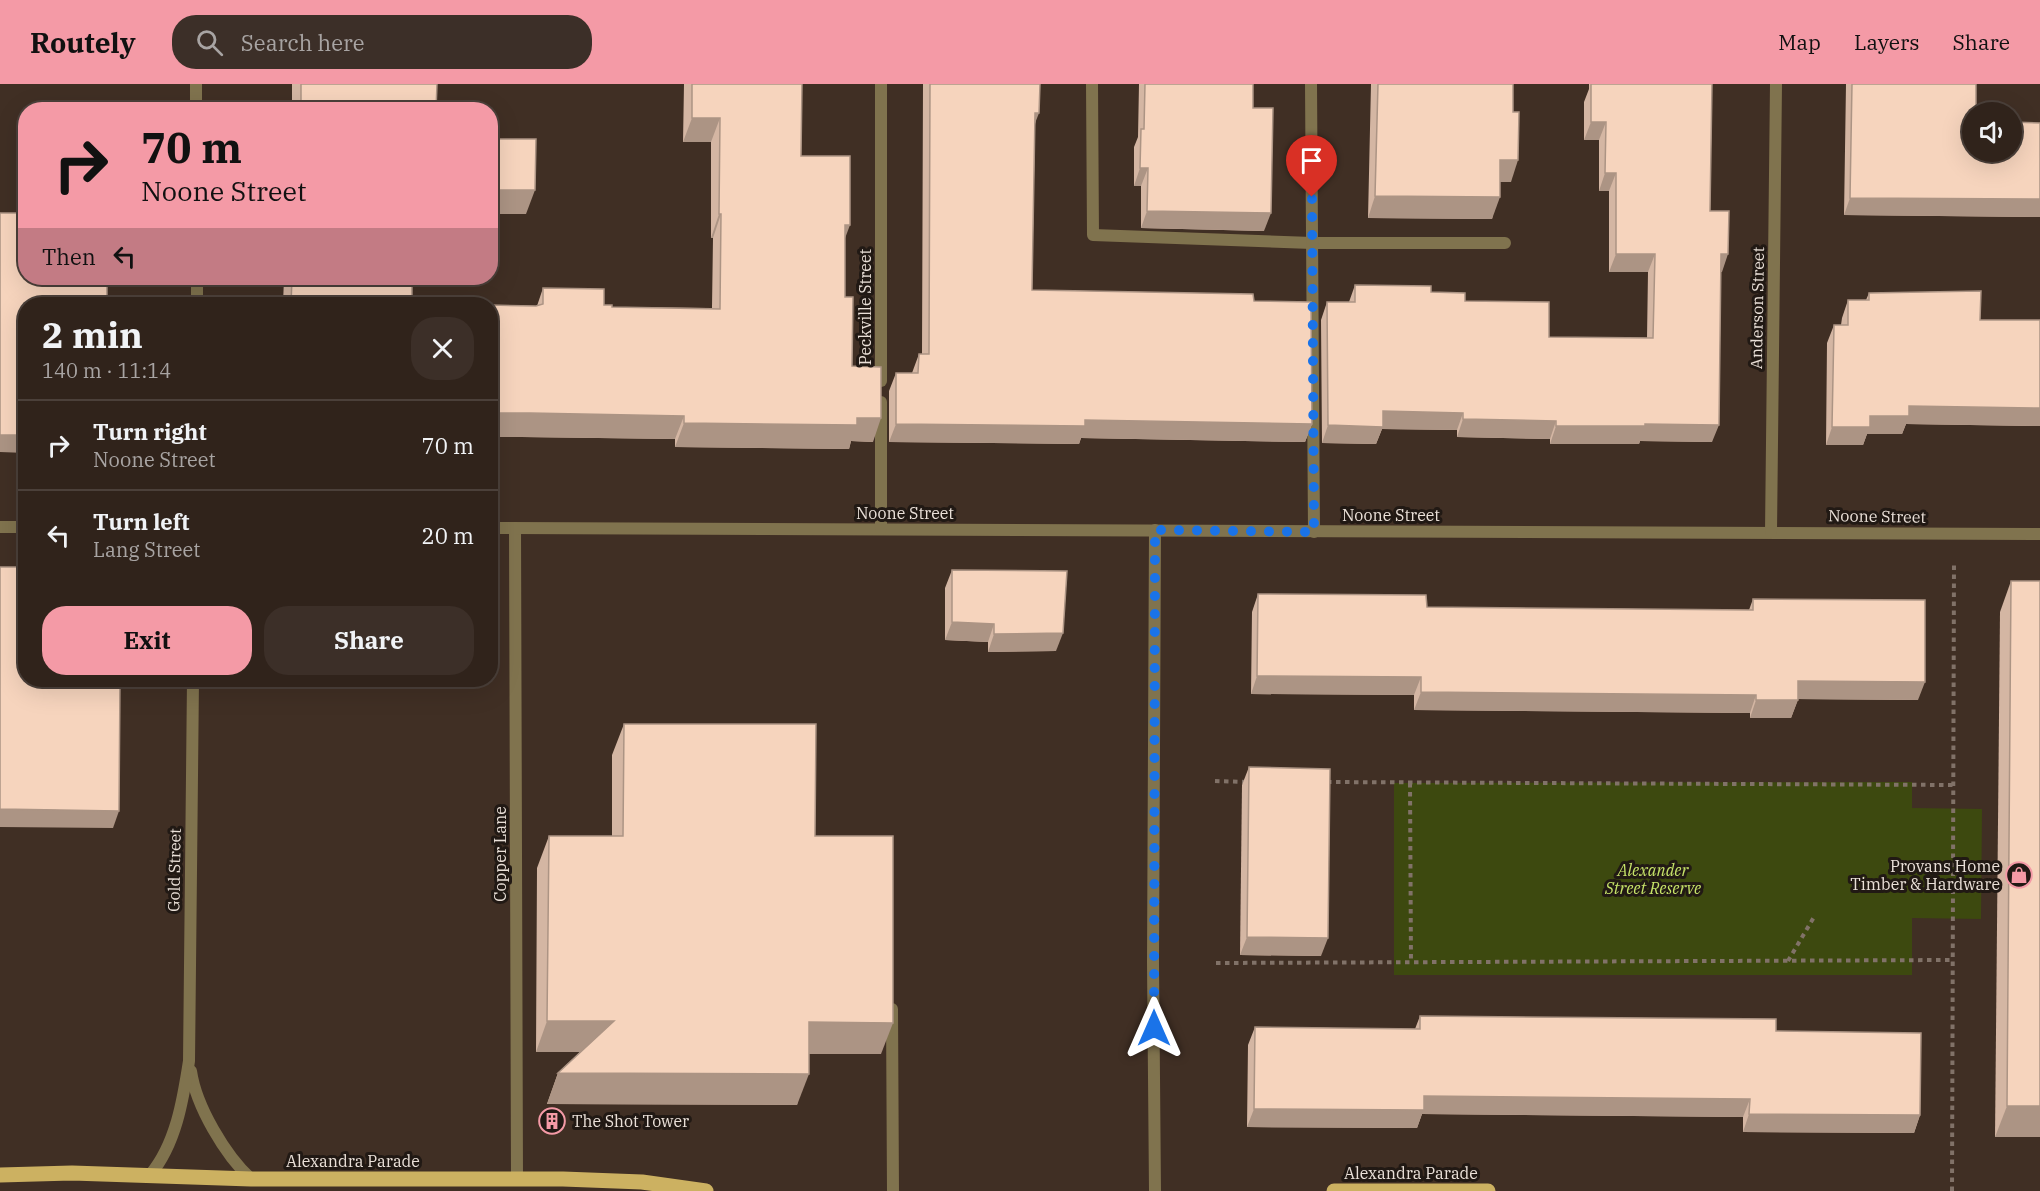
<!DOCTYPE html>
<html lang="en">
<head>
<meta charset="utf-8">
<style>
  :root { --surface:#30231b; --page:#3c2f28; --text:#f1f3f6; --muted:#a8a4a3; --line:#4b403a; --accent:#f49aa6 }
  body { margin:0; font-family:"IBM Plex Serif",serif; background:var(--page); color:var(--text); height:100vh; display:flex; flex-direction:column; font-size:22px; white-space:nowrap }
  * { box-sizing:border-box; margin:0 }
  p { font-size:20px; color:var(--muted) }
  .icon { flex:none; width:33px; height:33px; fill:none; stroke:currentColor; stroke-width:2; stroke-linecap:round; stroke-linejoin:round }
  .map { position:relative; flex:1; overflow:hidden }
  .panel { position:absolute; left:18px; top:213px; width:480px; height:390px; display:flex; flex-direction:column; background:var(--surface); border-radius:24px; box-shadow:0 6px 24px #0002,0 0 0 2px var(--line) }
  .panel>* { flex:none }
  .top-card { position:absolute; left:18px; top:18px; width:480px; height:183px; border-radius:24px; box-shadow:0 6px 24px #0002,0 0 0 2px var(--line); background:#f49aa6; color:#111; overflow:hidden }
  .fabs { position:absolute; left:1962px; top:18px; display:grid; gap:12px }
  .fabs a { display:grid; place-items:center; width:60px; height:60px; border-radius:50%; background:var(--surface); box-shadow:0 6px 24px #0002,0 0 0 2px var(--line); font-size:30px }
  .pin { position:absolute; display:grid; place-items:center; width:51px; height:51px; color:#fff; margin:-62px -26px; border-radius:50% 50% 50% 0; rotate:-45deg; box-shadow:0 0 6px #0007 }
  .pin .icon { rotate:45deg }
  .me { position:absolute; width:66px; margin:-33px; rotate:0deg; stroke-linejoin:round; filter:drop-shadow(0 0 4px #0008) }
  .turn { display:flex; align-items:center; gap:21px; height:126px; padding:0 24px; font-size:27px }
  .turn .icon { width:78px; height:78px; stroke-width:2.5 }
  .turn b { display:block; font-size:42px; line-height:51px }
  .then { display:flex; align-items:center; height:57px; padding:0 24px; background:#0003; gap:12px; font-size:22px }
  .round { display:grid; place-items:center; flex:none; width:63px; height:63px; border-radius:24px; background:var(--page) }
  .summary { display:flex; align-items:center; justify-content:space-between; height:102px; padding:0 24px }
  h1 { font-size:36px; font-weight:700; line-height:45px }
  .primary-button { display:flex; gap:12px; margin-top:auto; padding:12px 24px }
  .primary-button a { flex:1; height:69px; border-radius:24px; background:var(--accent); color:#111; font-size:24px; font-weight:700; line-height:69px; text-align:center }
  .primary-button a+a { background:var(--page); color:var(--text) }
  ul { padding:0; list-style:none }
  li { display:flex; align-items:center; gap:18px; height:90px; padding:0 24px; border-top:2px solid var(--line) }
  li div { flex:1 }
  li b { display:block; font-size:22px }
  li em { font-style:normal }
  header { display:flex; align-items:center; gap:36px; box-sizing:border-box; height:84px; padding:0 30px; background:var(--accent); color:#111 }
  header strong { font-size:28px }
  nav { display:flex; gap:33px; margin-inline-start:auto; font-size:21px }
  .search { width:420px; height:54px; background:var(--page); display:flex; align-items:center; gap:15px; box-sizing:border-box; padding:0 21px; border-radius:24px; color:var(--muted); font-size:22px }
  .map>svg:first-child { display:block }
  .green { fill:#3d490f }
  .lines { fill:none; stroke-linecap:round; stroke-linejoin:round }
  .path { stroke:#817268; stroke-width:4; stroke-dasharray:4.5 4.5; stroke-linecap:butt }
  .lane { stroke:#80734e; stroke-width:12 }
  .street { stroke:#80734e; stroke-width:12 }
  .primary { stroke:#ccb161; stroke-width:15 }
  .wall { fill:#d4b6a3 }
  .shaded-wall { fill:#ac9484 }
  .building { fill:#f6d4bd; stroke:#ac9484; stroke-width:1.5 }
  .route { stroke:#1a73e8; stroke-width:10; stroke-dasharray:0 18 }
  .labels { text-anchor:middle; stroke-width:6; stroke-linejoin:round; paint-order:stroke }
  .street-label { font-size:16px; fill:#eae0d8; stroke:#211914 }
  .poi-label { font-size:16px; fill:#eae0d8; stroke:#211914; text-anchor:end }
  .park-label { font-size:16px; font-style:italic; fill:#c7e469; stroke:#211914 }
</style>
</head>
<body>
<header>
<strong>Routely</strong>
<div class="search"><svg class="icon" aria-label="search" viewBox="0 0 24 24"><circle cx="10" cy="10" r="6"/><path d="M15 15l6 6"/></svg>Search here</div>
<nav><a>Map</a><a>Layers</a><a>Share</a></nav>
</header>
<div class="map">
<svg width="2040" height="1107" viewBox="0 0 2040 1107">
  <rect width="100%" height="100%" fill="#402f24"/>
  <!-- green -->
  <polygon class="green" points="1912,698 1912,724 1982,725 1981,835 1912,834 1912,891 1394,891 1394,699"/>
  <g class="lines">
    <!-- path -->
    <g class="path">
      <polyline points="1215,697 1247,698"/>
      <polyline points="1327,698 1953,701"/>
      <polyline points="1410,699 1411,878"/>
      <polyline points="1788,877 1814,833"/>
      <polyline points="1216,879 1953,876"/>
      <polyline points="1952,1107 1954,478"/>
    </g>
    <!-- lane -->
    <g class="lane">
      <polyline points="1092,0 1093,151 1312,159 1505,159"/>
      <polyline points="515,444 517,1095"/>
      <polyline points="892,925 893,1107"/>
    </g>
    <!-- street -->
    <g class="street">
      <polyline points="196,0 196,26"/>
      <polyline points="1311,0 1314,448"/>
      <polyline points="197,194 197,220"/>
      <polyline points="881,297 881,0"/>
      <polyline points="0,443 26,443"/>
      <polyline points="490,444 2040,450"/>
      <polyline points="881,445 881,318"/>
      <polyline points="1155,446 1153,879 1155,1107"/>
      <polyline points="1771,448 1776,0"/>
      <path d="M 191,987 C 196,1022 225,1071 251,1095"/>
      <path d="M 150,1091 C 176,1060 183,1016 189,977 L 193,596"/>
    </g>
    <!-- primary -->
    <g class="primary">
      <polyline points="0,1091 72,1089 251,1095 563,1095 642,1098 706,1107"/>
      <polyline points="1334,1107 1488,1107"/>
    </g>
  </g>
  <!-- wall -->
  <g class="wall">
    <polygon points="292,0 437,0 436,26 292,26"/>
    <polygon points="684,0 802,0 801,72 845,153 845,213 852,282 873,358 851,357 849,365 675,363 675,355 522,353 490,353 490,221 537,222 543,204 612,223 712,224 713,154 711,154 711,58 683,58"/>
    <polygon points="923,0 1040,0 1035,41 1032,206 1254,217 1312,340 1305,358 1081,354 1079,360 889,358 889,307 896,289 912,289 919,270 922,270"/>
    <polygon points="1139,0 1253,0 1253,24 1264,147 1141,144 1141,102 1134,102 1134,63 1138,53"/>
    <polygon points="1371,0 1513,0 1511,98 1500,98 1492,135 1368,134"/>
    <polygon points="1589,0 1712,0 1710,127 1722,188 1721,188 1712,358 1640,357 1639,360 1550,360 1550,355 1457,353 1457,346 1382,345 1376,360 1322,359 1321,236 1327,218 1349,218 1355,201 1431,208 1465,217 1549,253 1647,254 1648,188 1609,188 1609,107 1599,107 1599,56 1584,56 1584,18 1589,5"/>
    <polygon points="1846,0 1976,0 1972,68 2040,39 2040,133 1844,131"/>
    <polygon points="284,194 412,194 412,220 437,220 283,220"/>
    <polygon points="1869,209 1980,236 2040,236 2040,342 1906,340 1902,350 1867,350 1863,361 1826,361 1827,259 1834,241 1841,241 1842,234 1848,216 1866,216"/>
    <polygon points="952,486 1056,567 988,568 988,558 945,556 945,504"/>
    <polygon points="2011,497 2040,1053 1995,1053 2000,528"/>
    <polygon points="1258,510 1427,523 1749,526 1753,515 1918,616 1798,615 1791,634 1750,634 1750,629 1414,626 1414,611 1251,610 1252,528"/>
    <polygon points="624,640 815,752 881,970 809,970 797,1021 547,1020 558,989 580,968 536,968 537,784 549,752 612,752 612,671"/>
    <polygon points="1249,683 1321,872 1240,871 1242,701"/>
    <polygon points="1420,932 1776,947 1920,1031 1914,1049 1743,1048 1743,1033 1422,1030 1417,1044 1247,1043 1248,961 1255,943 1415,945"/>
  </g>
  <!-- shaded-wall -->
  <g class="shaded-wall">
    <polygon points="1035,29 1039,29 1032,47"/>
    <polygon points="692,34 720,34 711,58 683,58"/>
    <polygon points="1591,38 1606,38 1599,56 1584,56"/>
    <polygon points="1500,76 1518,76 1511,98 1492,98"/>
    <polygon points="1140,84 1148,84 1141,102 1134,102"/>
    <polygon points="1605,89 1616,89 1609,107 1599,107"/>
    <polygon points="490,106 535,106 526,130 490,130"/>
    <polygon points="1375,112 1500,113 1492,135 1368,134"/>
    <polygon points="1850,114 2040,115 2040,133 1844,131"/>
    <polygon points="1147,127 1271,129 1264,147 1141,144"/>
    <polygon points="719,130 721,130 713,154 711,154"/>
    <polygon points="845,141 850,141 841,165"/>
    <polygon points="1616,170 1655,170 1648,188 1609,188"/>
    <polygon points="1721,170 1728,170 1722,188 1714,188"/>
    <polygon points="1909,322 2040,324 2040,342 1906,340 1902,350 1867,350 1863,361 1826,361 1832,343 1870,332"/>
    <polygon points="1383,327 1463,329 1457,346 1382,345 1376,360 1322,359 1328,341"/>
    <polygon points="490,329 530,329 684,332 675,355 522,353 490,353"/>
    <polygon points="857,334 881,334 873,358 851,357 849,365 675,363 684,339"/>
    <polygon points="1463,335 1556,337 1550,355 1457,353"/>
    <polygon points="1085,336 1312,340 1305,358 1081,354 1079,360 889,358 896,340"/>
    <polygon points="1645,340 1719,341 1712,358 1640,357 1639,360 1550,360 1556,342"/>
    <polygon points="0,351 26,351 26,369 0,368"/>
    <polygon points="952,538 994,540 988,558 945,556"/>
    <polygon points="1063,549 1056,567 988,568 994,550"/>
    <polygon points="1257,592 1421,593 1414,611 1251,610"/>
    <polygon points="1798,597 1925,598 1918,616 1791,615"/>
    <polygon points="1421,608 1756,611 1750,629 1414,626"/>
    <polygon points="1756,616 1798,616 1791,634 1750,634"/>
    <polygon points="0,725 119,727 113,744 0,743"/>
    <polygon points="1247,853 1328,854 1321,872 1240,871"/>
    <polygon points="547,937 614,937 603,968 536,968"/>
    <polygon points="809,938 893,939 881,970 798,970"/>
    <polygon points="558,989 809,990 797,1021 547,1020"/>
    <polygon points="1424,1012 1750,1015 1743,1033 1422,1030 1417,1044 1247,1043 1254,1025"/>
    <polygon points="2007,1022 2040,1022 2040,1053 1995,1053"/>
    <polygon points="1749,1030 1920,1031 1914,1049 1743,1048"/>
  </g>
  <!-- building -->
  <g class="building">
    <polygon points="301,0 437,0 436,26 301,26"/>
    <polygon points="692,0 802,0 801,72 850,72 850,141 845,141 845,213 853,213 852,282 881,283 881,334 857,334 857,341 684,339 684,332 530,329 490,329 490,221 536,222 543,220 543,204 604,205 604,221 612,221 612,223 720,225 721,130 719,130 720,34 692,34"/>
    <polygon points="930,0 1040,0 1039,29 1035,29 1032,206 1253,210 1254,217 1311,218 1312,340 1085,336 1085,342 896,340 896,289 918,289 919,270 929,270"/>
    <polygon points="1145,0 1253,0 1253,24 1273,24 1271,129 1147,127 1148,84 1140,84 1141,45 1144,45"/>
    <polygon points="1378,0 1513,0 1513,28 1519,28 1518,76 1500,76 1500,113 1375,112"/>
    <polygon points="1591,0 1712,0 1710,127 1729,127 1728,170 1721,170 1719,341 1645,340 1645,342 1556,342 1556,337 1463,335 1463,329 1383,327 1383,343 1328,341 1327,218 1355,218 1355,201 1431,202 1431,208 1465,209 1465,217 1549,218 1549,253 1653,254 1655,170 1616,170 1616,89 1605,89 1606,38 1591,38"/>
    <polygon points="1852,0 1976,0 1976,28 1972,28 1972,68 2012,68 2012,38 2040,39 2040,115 1850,114"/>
    <polygon points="490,55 536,55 535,106 490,106"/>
    <polygon points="0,129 26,129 26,194 107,194 107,220 26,220 26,351 0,351"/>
    <polygon points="292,194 412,194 412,220 437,220 291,220"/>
    <polygon points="1981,207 1980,236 2040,236 2040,324 1909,322 1909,332 1870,332 1870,343 1832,343 1834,241 1848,241 1848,216 1869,216 1869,209"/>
    <polygon points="0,483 26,483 26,596 120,596 119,727 0,725"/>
    <polygon points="952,486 1067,487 1063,549 994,550 994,540 952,538"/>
    <polygon points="2011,497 2040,497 2040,1022 2007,1022"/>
    <polygon points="1258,510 1426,511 1427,523 1753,526 1753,515 1925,516 1925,598 1798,597 1798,616 1756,616 1756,611 1421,608 1421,593 1257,592"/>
    <polygon points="624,640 816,640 815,752 893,752 893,939 809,938 809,990 558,989 614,937 547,937 549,752 623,752"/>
    <polygon points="1249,683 1330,685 1328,854 1247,853"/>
    <polygon points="1420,932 1776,935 1776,947 1921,949 1920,1031 1749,1030 1750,1015 1424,1012 1424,1026 1254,1025 1255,943 1420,945"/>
  </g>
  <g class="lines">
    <!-- route -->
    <polyline class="route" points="1154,944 1155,446 1314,448 1312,113"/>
  </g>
  <!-- icons -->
  <defs>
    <g id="shop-ring" transform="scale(1.35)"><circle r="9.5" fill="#211914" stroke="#f49aa6" stroke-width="1.5"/><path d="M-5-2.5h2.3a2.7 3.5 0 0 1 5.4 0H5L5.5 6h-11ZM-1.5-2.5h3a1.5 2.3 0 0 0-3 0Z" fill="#f49aa6"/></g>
    <g id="building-ring" transform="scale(1.35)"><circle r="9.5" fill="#211914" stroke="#f49aa6" stroke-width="1.5"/><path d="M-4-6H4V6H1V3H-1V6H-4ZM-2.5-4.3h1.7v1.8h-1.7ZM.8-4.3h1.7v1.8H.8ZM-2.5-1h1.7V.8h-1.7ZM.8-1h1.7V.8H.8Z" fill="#f49aa6"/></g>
  </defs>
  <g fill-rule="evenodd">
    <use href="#shop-ring" x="2019" y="791"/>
    <use href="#building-ring" x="552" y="1037"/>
  </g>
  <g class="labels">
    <!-- street labels -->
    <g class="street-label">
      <text transform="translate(865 223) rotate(-90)" y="6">Peckville Street</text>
      <text transform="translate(1757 224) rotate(-89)" y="6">Anderson Street</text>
      <text x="905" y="435">Noone Street</text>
      <text x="1391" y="437">Noone Street</text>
      <text transform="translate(1877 432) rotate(1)" y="6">Noone Street</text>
      <text transform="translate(500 770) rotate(-90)" y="6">Copper Lane</text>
      <text transform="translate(174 786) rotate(-89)" y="6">Gold Street</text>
      <text x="353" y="1083">Alexandra Parade</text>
      <text x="1411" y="1095">Alexandra Parade</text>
    </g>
    <!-- poi labels -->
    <g class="poi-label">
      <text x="2000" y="788">Provans Home<tspan x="2000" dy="18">Timber &amp; Hardware</tspan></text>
      <text x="572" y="1043" text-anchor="start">The Shot Tower</text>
    </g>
    <!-- park labels -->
    <g class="park-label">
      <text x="1653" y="792">Alexander<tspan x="1653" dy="18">Street Reserve</tspan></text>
    </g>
  </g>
</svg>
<div class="fabs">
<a><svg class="icon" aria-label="sound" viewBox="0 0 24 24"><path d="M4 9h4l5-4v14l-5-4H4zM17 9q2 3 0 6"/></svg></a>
</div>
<div class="pin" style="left:1312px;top:113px;background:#d93025"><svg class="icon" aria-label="arrive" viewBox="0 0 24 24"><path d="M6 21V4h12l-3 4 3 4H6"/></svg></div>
<svg class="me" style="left:1154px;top:944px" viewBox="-20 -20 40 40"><path d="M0-17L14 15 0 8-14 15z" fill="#1a73e8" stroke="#fff" stroke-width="4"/></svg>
<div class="top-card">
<div class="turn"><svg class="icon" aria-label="right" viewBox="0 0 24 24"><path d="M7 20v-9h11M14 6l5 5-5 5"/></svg><div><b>70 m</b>Noone Street</div></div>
<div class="then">Then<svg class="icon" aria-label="left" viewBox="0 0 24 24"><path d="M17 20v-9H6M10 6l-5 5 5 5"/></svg></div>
</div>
<section class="panel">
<div class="summary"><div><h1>2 min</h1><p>140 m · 11:14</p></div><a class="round"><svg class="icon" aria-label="close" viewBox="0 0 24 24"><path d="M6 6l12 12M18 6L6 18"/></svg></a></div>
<ul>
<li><svg class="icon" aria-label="right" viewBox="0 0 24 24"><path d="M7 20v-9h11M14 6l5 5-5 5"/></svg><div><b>Turn right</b><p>Noone Street</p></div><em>70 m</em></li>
<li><svg class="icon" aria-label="left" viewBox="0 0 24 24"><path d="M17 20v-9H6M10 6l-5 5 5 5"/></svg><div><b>Turn left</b><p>Lang Street</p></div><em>20 m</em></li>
</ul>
<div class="primary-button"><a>Exit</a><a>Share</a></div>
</section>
</div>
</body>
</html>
